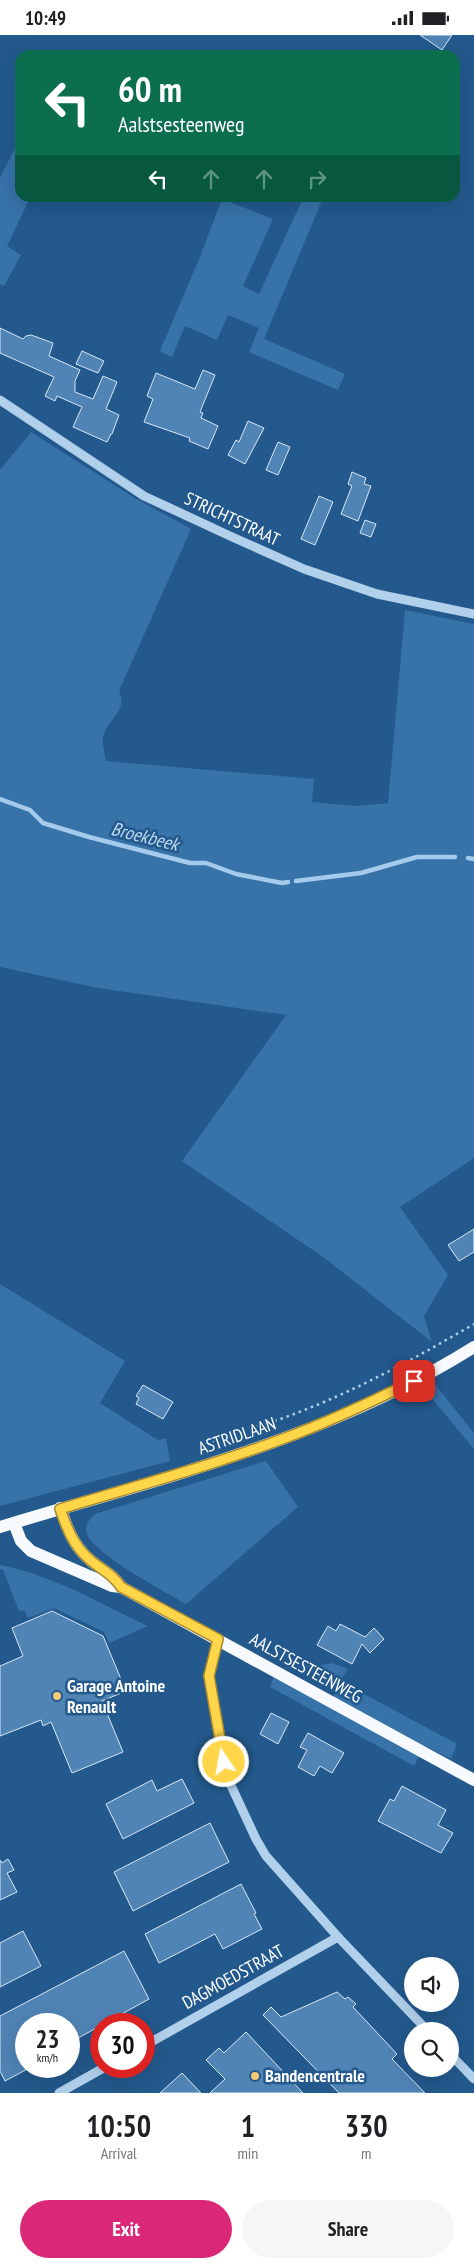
<!DOCTYPE html>
<html lang="en">
<head>
<meta charset="utf-8">
<style>
  :root { --surface:#fff; --page:#f6f6f6; --text:#202124; --muted:#757577; --accent:#db2777 }
  body { margin:0; font-family:"PT Sans Narrow",sans-serif; background:var(--page); color:var(--text); height:100vh; display:flex; flex-direction:column; font-size:19px; white-space:nowrap }
  * { box-sizing:border-box; margin:0 }
  p { font-size:16px; color:var(--muted) }
  .icon { flex:none; width:28px; height:28px; fill:none; stroke:currentColor; stroke-width:2; stroke-linecap:round; stroke-linejoin:round }
  .map { position:relative; height:2058px; overflow:hidden }
  .panel { display:flex; flex-direction:column; background:var(--surface); flex:1 }
  .panel>* { flex:none }
  .hud { position:absolute; left:15px; top:15px; width:445px; height:152px; border-radius:15px; box-shadow:0 5px 20px #0002; background:#0b6e4f; color:#fff; overflow:hidden }
  .tools { position:absolute; left:404px; top:1922px; display:grid; gap:10px }
  .tools a { display:grid; place-items:center; width:55px; height:55px; border-radius:50%; background:var(--surface); box-shadow:0 5px 20px #0002; font-size:25px }
  .speed { position:absolute; left:15px; top:1978px; display:flex; gap:10px; font-size:25px; font-weight:700; text-align:center }
  .speed>* { display:grid; place-content:center; width:65px; height:65px; border-radius:50%; background:var(--surface); box-shadow:0 5px 20px #0002; line-height:1 }
  .speed small { font-size:12px; font-weight:400 }
  .speed .limit { border:8px solid #d22; background:#fff; color:#111 }
  .pin { position:absolute; display:grid; place-items:center; width:42px; height:42px; color:#fff; margin:-21px; border-radius:10px; box-shadow:0 2px 8px #0006 }
  .me { position:absolute; width:55px; margin:-28px; rotate:348deg; stroke-linejoin:round; filter:drop-shadow(0 0 4px #0008) }
  .turn { display:flex; align-items:center; gap:18px; height:105px; padding:0 20px; font-size:22px }
  .turn .icon { width:65px; height:65px; stroke-width:2.5 }
  .turn b { display:block; font-size:35px; line-height:42px }
  .lanes { display:flex; align-items:center; height:48px; padding:0 20px; background:#0003; justify-content:center; gap:25px; direction:ltr }
  .lanes .off { opacity:.35 }
  .eta { display:flex; justify-content:space-evenly; align-items:center; height:85px; text-align:center }
  .eta b { font-size:30px; font-weight:800; line-height:35px }
  .cta { display:flex; gap:10px; margin-top:auto; padding:10px 20px }
  .cta a { flex:1; height:58px; border-radius:30px; background:var(--accent); color:#fff; font-size:20px; font-weight:800; line-height:58px; text-align:center }
  .cta a+a { background:var(--page); color:var(--text) }
  .status { display:flex; justify-content:space-between; align-items:center; height:35px; padding:0 25px; background:var(--surface); direction:ltr }
  .status svg { height:14px; fill:currentColor }
  .map>svg:first-child { display:block }
  .green { fill:#3772a9 }
  .lines { fill:none; stroke-linecap:round; stroke-linejoin:round }
  .stream { stroke:#a5cbec; stroke-width:4.5 }
  .building { fill:#5084b5; stroke:#d6e8f8 }
  .path { stroke:#b1d0eb; stroke-width:2.5; stroke-dasharray:2.5 4; stroke-linecap:butt }
  .minor { stroke:#b1d0eb; stroke-width:9 }
  .major { stroke:#f6fafe; stroke-width:12 }
  .route-casing { stroke:#a68a30; stroke-width:12 }
  .route { stroke:#ffd54a; stroke-width:9 }
  .poi-dot { fill:#f6c774; stroke:#23598c; stroke-width:2 }
  .labels { text-anchor:middle; stroke-width:5; stroke-linejoin:round; paint-order:stroke }
  .street-label { font-size:18px; fill:#fff; stroke:#23598c }
  .poi-label { font-size:18px; font-weight:bold; fill:#fff; stroke:#23598c; text-anchor:start }
  .water-label { font-size:19px; font-style:italic; fill:#bdd9f2; stroke:#23598c }
</style>
</head>
<body>
<div class="status"><b>10:49</b><svg viewBox="0 0 49 12"><path d="M0 12V9h3v3zM5 12V6h3v6zM10 12V3h3v9zM15 12V0h3v12zM26 1h20v11H26zM47 4h2v5h-2z"/></svg></div>
<div class="map">
<svg width="474" height="2058" viewBox="0 0 474 2058">
  <rect width="100%" height="100%" fill="#23598c"/>
  <!-- green -->
  <g class="green">
    <polygon points="20,103 20,162 30,163 7,211 21,220 4,251 0,249 0,143"/>
    <polygon points="303,163 323,163 264,304 345,339 338,355 249,317 259,293 228,280 217,305 185,291 172,322 160,316 199,224 222,164 273,184 243,251 259,259"/>
    <path d="M 31,397 L 133,462 L 191,494 L 119,656 C 129,675 107,685 103,702 C 102,709 105,719 106,726 L 314,744 L 312,767 L 355,771 L 388,768 L 405,575 L 474,589 L 474,1123 L 400,1172 L 448,1240 L 424,1281 L 432,1307 L 323,1222 L 182,1126 L 286,980 L 98,953 L 0,932 L 0,435 Z"/>
    <polygon points="0,1249 125,1326 100,1368 158,1405 166,1403 170,1426 0,1471"/>
    <polygon points="434,1348 474,1398 474,1414 424,1354"/>
    <path d="M 266,1426 L 298,1472 L 186,1569 C 165,1557 94,1519 87,1499 C 84,1491 89,1484 95,1479 Z"/>
    <path d="M 0,1530 C 52,1540 100,1568 148,1591 L 109,1608 L 104,1597 L 54,1573 L 28,1583 L 24,1575 L 19,1576 L 3,1535 L 0,1534 Z"/>
    <polygon points="293,1619 317,1631 332,1628 348,1634 340,1646 457,1709 451,1724 425,1711 414,1731 270,1652 274,1641 328,1671 336,1657 286,1631"/>
  </g>
  <g class="lines">
    <!-- stream -->
    <g class="stream">
      <polyline points="0,764 30,775 43,788 89,802 190,828 206,828 236,839 282,848 288,847"/>
      <polyline points="468,823 474,824"/>
      <polyline points="296,846 361,838 417,822 455,822"/>
    </g>
  </g>
  <!-- building -->
  <g class="building">
    <polygon points="420,0 452,0 442,15"/>
    <polygon points="0,293 23,304 26,301 31,300 53,308 49,321 80,335 75,346 75,357 93,364 103,341 117,347 106,374 119,380 112,399 111,399 107,407 73,392 82,372 57,361 55,366 45,361 54,342 0,318"/>
    <polygon points="82,316 104,326 98,338 76,329"/>
    <polygon points="203,335 215,340 200,377 203,378 201,383 218,391 208,414 189,406 190,403 144,387 153,364 147,361 156,338 195,354"/>
    <polygon points="248,386 264,393 245,429 228,420 236,405 239,407"/>
    <polygon points="278,407 290,412 278,440 266,435"/>
    <polygon points="352,437 366,443 364,449 371,451 358,486 341,479 352,451 348,449"/>
    <polygon points="319,461 333,467 315,510 301,504"/>
    <polygon points="365,485 376,489 371,502 360,498"/>
    <polygon points="474,1194 474,1217 459,1226 448,1210"/>
    <polygon points="143,1350 173,1367 163,1384 136,1369 139,1363 136,1361"/>
    <polygon points="52,1576 103,1601 126,1656 102,1666 123,1717 72,1738 51,1687 43,1691 41,1685 0,1701 0,1631 23,1621 12,1593"/>
    <polygon points="340,1589 365,1602 374,1593 384,1604 370,1618 362,1609 352,1629 317,1610 328,1591 336,1596"/>
    <polygon points="271,1678 289,1687 278,1709 260,1699"/>
    <polygon points="308,1698 344,1718 332,1738 320,1731 314,1741 298,1732 307,1715 300,1712"/>
    <polygon points="182,1744 194,1768 123,1804 106,1769 152,1745 157,1756"/>
    <polygon points="402,1751 446,1775 438,1790 453,1798 441,1818 378,1786 390,1764 394,1766"/>
    <polygon points="210,1788 229,1827 133,1876 114,1837"/>
    <polygon points="8,1824 14,1835 7,1838 17,1857 0,1865 0,1825 2,1828"/>
    <polygon points="241,1849 256,1878 254,1879 262,1894 223,1914 215,1899 159,1928 145,1899"/>
    <polygon points="23,1896 41,1931 0,1952 0,1908"/>
    <polygon points="124,1916 149,1964 69,2008 69,1989 26,1989 26,2030 24,2031 33,2031 5,2046 0,2036 0,1981"/>
    <polygon points="337,1957 345,1964 348,1962 356,1969 353,1972 397,2019 392,2024 425,2058 339,2058 263,1980 271,1972 281,1982"/>
    <polygon points="246,1997 303,2058 210,2058 225,2044 206,2025 219,2013 224,2018"/>
    <polygon points="182,2038 201,2058 160,2058"/>
  </g>
  <g class="lines">
    <!-- path -->
    <path class="path" d="M 204,1416 L 208,1410 L 217,1404 C 240,1396 264,1390 286,1382 C 352,1358 414,1324 474,1289"/>
    <!-- minor -->
    <g class="minor">
      <polyline points="0,365 144,461 230,501 304,534 377,559 474,579"/>
      <polyline points="218,1604 209,1641 220,1710 228,1744 256,1804 266,1821 338,1902 428,1996"/>
      <polyline points="144,2011 338,1902"/>
      <polyline points="450,2019 474,2044"/>
      <polyline points="59,2058 107,2031"/>
    </g>
    <!-- major -->
    <g class="major">
      <path d="M 60,1473 C 67,1493 73,1510 89,1524 C 100,1534 113,1539 121,1552"/>
      <polyline points="14,1488 21,1506 31,1516 112,1551 121,1552 474,1745"/>
      <path d="M 0,1492 C 161,1443 330,1403 474,1312"/>
    </g>
  </g>
  <g class="lines">
    <!-- route casing -->
    <g class="route-casing">
      <path id="route" d="M 224,1727 L 209,1641 L 218,1604 L 121,1552 C 113,1539 100,1534 89,1524 C 73,1510 67,1493 60,1474 C 136,1451 211,1431 285,1403 C 329,1387 371,1367 414,1346"/>
    </g>
    <!-- route -->
    <use href="#route" class="route"/>
  </g>
  <!-- markers -->
  <g class="poi-dot">
    <circle cx="57" cy="1661" r="5"/>
    <circle cx="255" cy="2041" r="5"/>
  </g>
  <g class="labels">
    <!-- street labels -->
    <g class="street-label">
      <text transform="translate(232 484) rotate(25)" y="6">STRICHTSTRAAT</text>
      <text transform="translate(237 1401) rotate(-19)" y="6">ASTRIDLAAN</text>
      <text transform="translate(306 1633) rotate(29)" y="6">AALSTSESTEENWEG</text>
      <text transform="translate(233 1942) rotate(-29)" y="6">DAGMOEDSTRAAT</text>
    </g>
    <!-- poi labels -->
    <g class="poi-label">
      <text x="67" y="1657">Garage Antoine<tspan x="67" dy="21">Renault</tspan></text>
      <text x="265" y="2047">Bandencentrale</text>
    </g>
    <!-- water labels -->
    <g class="water-label">
      <text transform="translate(145 801) rotate(14)" y="7">Broekbeek</text>
    </g>
  </g>
</svg>
<div class="tools">
<a><svg class="icon" aria-label="sound" viewBox="0 0 24 24"><path d="M4 9h4l5-4v14l-5-4H4zM17 9q2 3 0 6"/></svg></a>
<a><svg class="icon" aria-label="search" viewBox="0 0 24 24"><circle cx="10" cy="10" r="6"/><path d="M15 15l6 6"/></svg></a>
</div>
<div class="speed"><div>23<small>km/h</small></div><div class="limit">30</div></div>
<div class="pin" style="left:414px;top:1346px;background:#d93025"><svg class="icon" aria-label="arrive" viewBox="0 0 24 24"><path d="M6 21V4h12l-3 4 3 4H6"/></svg></div>
<svg class="me" style="left:224px;top:1727px" viewBox="-20 -20 40 40"><circle r="17" fill="#ffd54a" stroke="#fff" stroke-width="3"/><path d="M0-11L8 9 0 5-8 9z" fill="#fff"/></svg>
<div class="hud">
<div class="turn"><svg class="icon" aria-label="left" viewBox="0 0 24 24"><path d="M17 20v-9H6M10 6l-5 5 5 5"/></svg><div><b>60 m</b>Aalstsesteenweg</div></div>
<div class="lanes"><svg class="icon" aria-label="left" viewBox="0 0 24 24"><path d="M17 20v-9H6M10 6l-5 5 5 5"/></svg><svg class="icon off" aria-label="ahead" viewBox="0 0 24 24"><path d="M12 20V5M6 11l6-6 6 6"/></svg><svg class="icon off" aria-label="ahead" viewBox="0 0 24 24"><path d="M12 20V5M6 11l6-6 6 6"/></svg><svg class="icon off" aria-label="right" viewBox="0 0 24 24"><path d="M7 20v-9h11M14 6l5 5-5 5"/></svg></div>
</div>
</div>
<section class="panel">
<div class="eta">
<div><b>10:50</b><p>Arrival</p></div>
<div><b>1</b><p>min</p></div>
<div><b>330</b><p>m</p></div>
</div>
<div class="cta"><a>Exit</a><a>Share</a></div>
</section>
</body>
</html>
